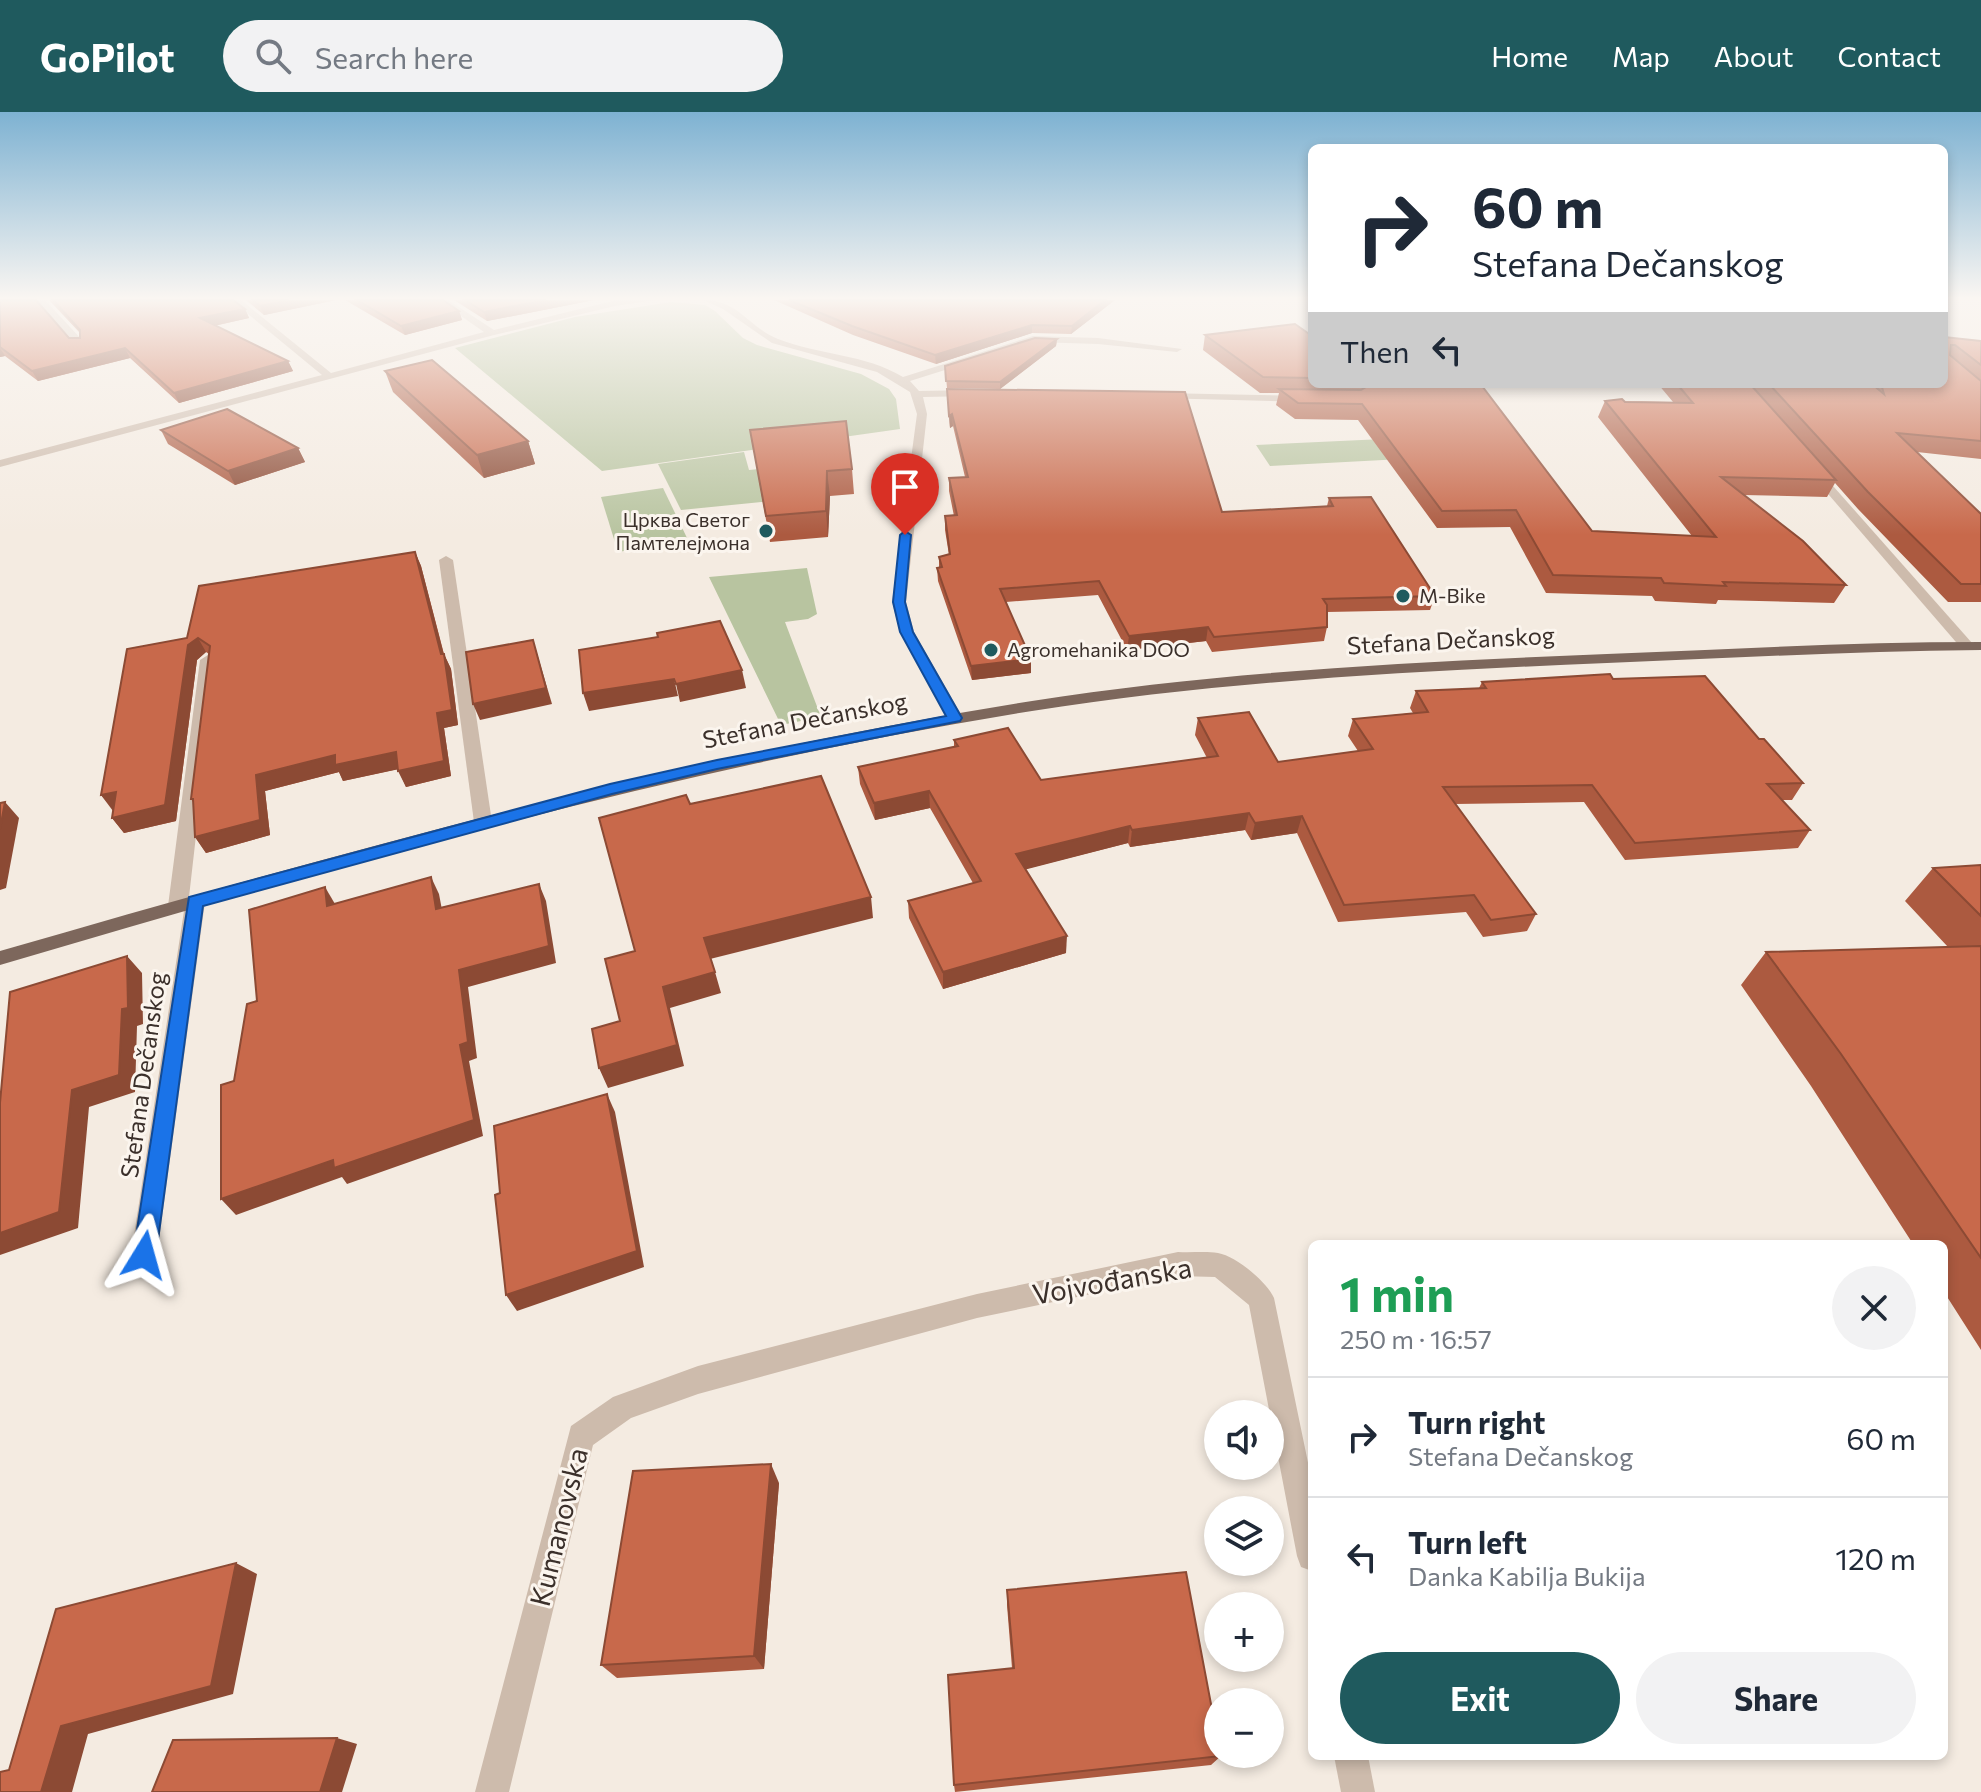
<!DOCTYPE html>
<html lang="en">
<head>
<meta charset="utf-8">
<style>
  :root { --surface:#fff; --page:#f2f2f3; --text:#1f2937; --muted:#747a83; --line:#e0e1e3; --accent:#1f5a5e }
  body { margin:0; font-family:Commissioner,sans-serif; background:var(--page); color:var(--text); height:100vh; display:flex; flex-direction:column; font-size:30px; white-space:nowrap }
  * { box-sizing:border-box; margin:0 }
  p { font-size:26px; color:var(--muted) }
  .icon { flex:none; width:44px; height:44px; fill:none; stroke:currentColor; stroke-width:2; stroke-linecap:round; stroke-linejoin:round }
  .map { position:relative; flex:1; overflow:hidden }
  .side { position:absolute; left:1308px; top:1128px; width:640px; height:520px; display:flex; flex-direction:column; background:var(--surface); border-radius:12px; box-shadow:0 4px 12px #0003 }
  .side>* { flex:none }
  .top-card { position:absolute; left:1308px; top:32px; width:640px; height:244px; border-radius:12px; box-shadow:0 4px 12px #0003; background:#fff; color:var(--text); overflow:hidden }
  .fabs { position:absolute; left:1204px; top:1288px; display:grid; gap:16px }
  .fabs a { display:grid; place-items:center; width:80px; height:80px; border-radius:50%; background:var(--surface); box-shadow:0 4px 12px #0003; font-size:40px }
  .pin { position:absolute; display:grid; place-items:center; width:68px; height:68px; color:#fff; margin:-82px -34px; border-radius:50% 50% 50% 0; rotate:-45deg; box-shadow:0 0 8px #0007 }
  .pin .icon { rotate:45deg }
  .me { position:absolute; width:88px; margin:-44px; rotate:8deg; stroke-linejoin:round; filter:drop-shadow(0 0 6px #0008) }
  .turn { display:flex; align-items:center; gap:28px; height:168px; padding:0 32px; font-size:36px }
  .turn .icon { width:104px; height:104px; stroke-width:2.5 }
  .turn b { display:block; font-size:56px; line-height:68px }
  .then { display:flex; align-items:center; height:76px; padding:0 32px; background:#0003; gap:16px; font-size:30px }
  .round { display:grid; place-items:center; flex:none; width:84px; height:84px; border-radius:42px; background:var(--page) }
  .head { display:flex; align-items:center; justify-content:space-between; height:136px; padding:0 32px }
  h1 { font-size:48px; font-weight:700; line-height:60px; color:#1e9e55 }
  .cta { display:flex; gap:16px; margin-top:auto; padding:16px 32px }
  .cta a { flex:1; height:92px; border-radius:48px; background:var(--accent); color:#fff; font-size:32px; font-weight:700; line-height:92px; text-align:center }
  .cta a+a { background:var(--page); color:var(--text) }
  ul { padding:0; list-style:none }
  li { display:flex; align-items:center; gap:24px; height:120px; padding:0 32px; border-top:2px solid var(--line) }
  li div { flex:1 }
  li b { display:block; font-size:30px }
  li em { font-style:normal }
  header { display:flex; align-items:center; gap:48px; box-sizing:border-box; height:112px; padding:0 40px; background:var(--accent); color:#fff }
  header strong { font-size:38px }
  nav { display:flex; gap:44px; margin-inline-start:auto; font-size:28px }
  .search { width:560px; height:72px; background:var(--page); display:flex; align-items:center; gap:20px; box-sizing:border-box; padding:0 28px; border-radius:44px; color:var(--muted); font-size:30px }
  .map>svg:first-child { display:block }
  .green { fill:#b8c4a0 }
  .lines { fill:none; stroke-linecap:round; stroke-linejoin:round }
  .minor { fill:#cdbbac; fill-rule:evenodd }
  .major { fill:#7d675c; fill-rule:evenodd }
  .wall { fill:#ac5a40 }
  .shaded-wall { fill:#8c4a34 }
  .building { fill:#c8694b; stroke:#8c4a34; stroke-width:2 }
  .route { fill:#1a73e8; stroke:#114b97; stroke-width:2 }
  .poi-dot { fill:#1f5a5e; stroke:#fbf5ee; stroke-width:3 }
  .labels { text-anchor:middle; stroke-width:6; stroke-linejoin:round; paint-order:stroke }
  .far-poi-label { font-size:20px; fill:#3b302b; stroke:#fbf5ee; text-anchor:start }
  .street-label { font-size:24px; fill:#3b302b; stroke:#fbf5ee }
  .near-street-label { font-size:28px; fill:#3b302b; stroke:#fbf5ee }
</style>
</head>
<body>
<header>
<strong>GoPilot</strong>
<div class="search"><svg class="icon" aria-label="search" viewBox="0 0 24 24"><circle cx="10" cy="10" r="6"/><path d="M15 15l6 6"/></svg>Search here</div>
<nav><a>Home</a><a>Map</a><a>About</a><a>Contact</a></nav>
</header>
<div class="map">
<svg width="1981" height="1680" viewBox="0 0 1981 1680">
  <rect width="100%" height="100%" fill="#f4ebe1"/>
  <!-- green -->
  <g class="green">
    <polygon points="671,190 705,193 715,199 743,226 757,233 861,262 889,277 896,287 900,317 602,359 455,236 575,205"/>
    <polygon points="1383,327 1402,347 1270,354 1256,333"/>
    <polygon points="744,340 749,358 814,352 822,384 681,398 658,352"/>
    <polygon points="663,376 688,428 618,440 601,385"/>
    <polygon points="807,456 817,502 808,507 785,510 821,605 781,613 709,465"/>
  </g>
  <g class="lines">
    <!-- minor -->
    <g class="minor">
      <polygon points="36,188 45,188 83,229 83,233 77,233"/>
      <polygon points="231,188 241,188 331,261 484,220 438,188 448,188 494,218 617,188 655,188 615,194 494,223 0,355 0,348 322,263"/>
      <path d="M 703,188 C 739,188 748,215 778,227 C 819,243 865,242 903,265 L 1033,224 L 1098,226 L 1182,237 L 1177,240 L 1098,232 L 1034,230 L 910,269 L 919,279 L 973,278 L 978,281 L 973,284 L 923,285 L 927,302 L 906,490 L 914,520 L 963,606 L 961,609 L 949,609 L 947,606 L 900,520 L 892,490 L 917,302 L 910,280 L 877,260 L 772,231 L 723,197 Z"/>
      <polygon points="1161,281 1305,284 1310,287 1305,290 1157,286 1156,284"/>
      <polygon points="1810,357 1818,357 1972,531 1972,537 1962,537 1810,361"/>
      <polygon points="446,444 453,448 492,710 483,716 474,710 439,448"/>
      <polygon points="208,543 216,548 189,785 202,785 205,790 157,1143 153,1151 144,1155 135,1151 131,1143 184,799 171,799 168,794 200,548"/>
      <path d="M 1178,1140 C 1191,1141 1205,1139 1218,1141 C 1236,1144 1267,1170 1274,1186 L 1312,1370 L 1312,1459 L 1301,1455 L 1297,1444 L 1249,1193 L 1215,1165 L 1178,1164 L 977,1206 L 698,1282 L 631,1306 L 593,1333 L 509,1680 L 475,1680 L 571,1314 L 613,1285 L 698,1254 L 977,1182 Z"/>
      <polygon points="1334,1644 1368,1644 1375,1680 1341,1680"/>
    </g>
    <!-- major -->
    <path class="major" d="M 1981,530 L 1981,538 C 1856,539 1731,546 1607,551 C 1415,559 1221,569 1032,599 C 681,655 340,753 0,853 L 0,839 C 340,741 682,644 1032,589 C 1222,559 1415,550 1607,542 C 1731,537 1856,530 1981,530 Z"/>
  </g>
  <!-- wall -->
  <g class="wall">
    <polygon points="0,188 69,226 80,226 80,221 49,188 233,188 245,197 249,206 214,214 288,249 293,259 179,291 130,246 38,269 5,244 0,245"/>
    <polygon points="246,188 336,188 264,203"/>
    <polygon points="345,188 443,188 459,199 462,208 405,223"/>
    <polygon points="454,188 594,188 487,209"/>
    <polygon points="774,188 1115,188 1071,222 1032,221 936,252 853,223"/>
    <polygon points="1205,223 1312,224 1312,272 1460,272 1460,275 1592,419 1692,424 1598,305 1605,289 1673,290 1658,272 1944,272 1944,225 1981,229 1981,347 1917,340 1981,402 1981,490 1948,490 1858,397 1835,371 1827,385 1744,383 1846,473 1834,491 1718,488 1716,492 1655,489 1652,484 1546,481 1510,415 1437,416 1358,308 1295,307 1276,293 1279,281 1260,281 1203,238"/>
    <polygon points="1057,227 1056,234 1000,277 947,276 945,254"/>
    <polygon points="385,259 528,329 535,352 484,366 393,280"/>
    <polygon points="947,277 1222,400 1327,394 1329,386 1435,484 1430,498 1327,500 1327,515 1324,529 1212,540 1206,529 1127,538 1098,483 1006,490 1031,561 972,568 938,469 937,456 939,455 939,445 949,443 945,418 945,404 954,404 949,379 949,366 965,365 953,314 950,316"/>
    <polygon points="161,318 298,336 305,350 235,373 168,332"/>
    <polygon points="750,318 852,357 854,382 830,384 828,425 770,430"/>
    <polygon points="415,440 421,454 444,542 451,557 458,613 444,616 451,664 406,675 398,657 343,669 339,660 265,679 270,723 206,741 195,725 194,691 191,687 209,542 206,540 197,548 176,709 124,721 112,706 114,698 101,683 187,526"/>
    <polygon points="1613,567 1759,627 1803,671 1792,688 1782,688 1810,718 1798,736 1625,748 1584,690 1455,692 1536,802 1527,819 1483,825 1466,800 1338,810 1297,721 1251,728 1245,718 1130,735 1128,731 1025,757 1066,841 943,877 909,806 908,789 973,771 930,696 875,708 860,672 858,655 954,635 954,628 1041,668 1207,646 1195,623 1198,606 1278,650 1358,639 1348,624 1353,607 1413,601 1410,596 1416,579 1479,576 1482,570"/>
    <polygon points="1981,753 1981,1238 1944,1180 1944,1132 1913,1132 1811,974 1741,873 1766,840 1948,835 1905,789 1933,756"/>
    <polygon points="779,1371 764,1557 617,1566 601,1553"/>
    <polygon points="1007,1478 1221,1644 1211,1653 955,1680 954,1673 1012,1556 1007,1493"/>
  </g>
  <!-- shaded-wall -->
  <g class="shaded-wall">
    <polygon points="289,188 336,188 264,203 260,194"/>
    <polygon points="546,188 594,188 487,209 484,200"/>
    <polygon points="1105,188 1115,188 1071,222 1072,214"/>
    <polygon points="245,197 249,206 204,216 200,206"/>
    <polygon points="459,199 462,208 405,223 401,214"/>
    <polygon points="1032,213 1032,221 936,252 935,243"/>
    <polygon points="1057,227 1056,234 1000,277 1000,270"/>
    <polygon points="0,236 5,244 0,245"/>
    <polygon points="125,236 130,246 38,269 32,259"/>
    <polygon points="288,249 293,259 179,291 174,281"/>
    <polygon points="952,302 953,314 950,316 949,304"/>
    <polygon points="528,329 535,352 484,366 477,343"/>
    <polygon points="298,336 305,350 235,373 228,359"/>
    <polygon points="827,359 830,384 828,425 826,399"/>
    <polygon points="415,440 421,454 445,547 444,542 451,557 458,613 444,616 451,664 406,675 398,659 437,601 441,542"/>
    <polygon points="1208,515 1206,529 1127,538 1129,524"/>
    <polygon points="198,526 206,540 197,548 176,709 124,721 112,706 188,533"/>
    <polygon points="533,528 552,592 480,608 473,592"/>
    <polygon points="1031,547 1031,561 972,568 971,554"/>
    <polygon points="742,558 746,576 680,590 676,572"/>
    <polygon points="674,567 678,584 589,599 583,581"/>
    <polygon points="396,640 404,656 343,669 339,660 265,679 270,723 206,741 195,725 256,663 335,643"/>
    <polygon points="929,679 930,696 875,708 874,691"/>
    <polygon points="116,680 128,695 113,699 101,683"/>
    <polygon points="5,690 19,706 6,776 0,778 0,717"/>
    <polygon points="1249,701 1245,718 1130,735 1132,718"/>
    <polygon points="1302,704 1297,721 1251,728 1255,711"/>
    <polygon points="1130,714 1128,731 1016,760 1016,742"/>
    <polygon points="431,765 439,782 445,814 436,797"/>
    <polygon points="539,772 546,789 556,851 468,875 477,946 469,949 483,1024 347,1072 342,1065 236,1103 221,1087 460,933 459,858"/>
    <polygon points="325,775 335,792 327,794"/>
    <polygon points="871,785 873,806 710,847 704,826"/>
    <polygon points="1067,824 1066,841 943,877 943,860"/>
    <polygon points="127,844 142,861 143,912 137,914 135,980 89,995 78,1116 0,1143 0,1121 72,978 122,897"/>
    <polygon points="715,860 721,881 670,896 684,954 608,976 599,956 663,875"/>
    <polygon points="607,982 615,1000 644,1155 517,1199 506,1183"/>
    <polygon points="771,1352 779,1371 764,1557 754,1544"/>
    <polygon points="236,1451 257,1462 233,1582 88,1622 72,1680 41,1680 61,1614"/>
    <polygon points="337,1626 357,1632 342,1680 320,1680"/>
  </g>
  <!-- building -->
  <g class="building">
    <polygon points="0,188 36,188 69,226 80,226 80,218 53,188 233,188 245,197 200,206 288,249 174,281 125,236 32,259 0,235"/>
    <polygon points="253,188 289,188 260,194"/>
    <polygon points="357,188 443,188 459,199 401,214"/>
    <polygon points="465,188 546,188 484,200"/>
    <polygon points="789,188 1105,188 1072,214 1032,213 935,243 852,214"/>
    <polygon points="1295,212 1312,224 1312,266 1263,265 1205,223"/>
    <polygon points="1944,225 1981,229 1981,253 1955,233 1951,233 1950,243 1981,269 1981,329 1897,321 1981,402 1981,472 1961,472 1868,380 1769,272 1872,272 1884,282 1881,272 1944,272"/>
    <polygon points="1035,226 1057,227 1000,270 946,269 945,254"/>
    <polygon points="432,248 528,329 477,343 385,259"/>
    <polygon points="1368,272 1460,272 1460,275 1482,274 1592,419 1716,425 1605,289 1622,287 1625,290 1693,291 1677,272 1750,272 1836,368 1721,365 1803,429 1846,473 1723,470 1726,474 1664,471 1661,466 1553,463 1516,398 1442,399 1362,292 1298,291 1279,277 1361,278 1369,273"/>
    <polygon points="947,277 1185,280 1222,400 1333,394 1329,386 1371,385 1435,484 1323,487 1327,493 1327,515 1214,525 1208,515 1129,524 1099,469 1000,477 1031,547 971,554 937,456 942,455 939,445 950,442 945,404 957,403 949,366 968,365 952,302 949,304"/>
    <polygon points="227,297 298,336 228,359 161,318"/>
    <polygon points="846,309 852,357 827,359 826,399 766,404 750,318"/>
    <polygon points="415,440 441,542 444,542 452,598 437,601 444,649 398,659 396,640 335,653 335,643 256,663 260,708 195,725 193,687 191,687 210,534 198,526 188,533 165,693 112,706 116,680 101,683 127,537 187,526 199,474"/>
    <polygon points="720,509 742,558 676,572 674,567 583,581 579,538 658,525 657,521"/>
    <polygon points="533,528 546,576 473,592 466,540"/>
    <polygon points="1610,562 1613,567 1705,564 1759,627 1764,627 1803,671 1767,672 1810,718 1635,731 1592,673 1443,675 1536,802 1491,808 1474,783 1344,793 1302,704 1255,711 1249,701 1132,718 1130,714 1016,742 1067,824 943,860 908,789 981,769 929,679 874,691 858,655 958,634 954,628 1008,616 1041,668 1218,644 1198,606 1249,600 1278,650 1373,637 1353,607 1428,600 1416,579 1486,576 1482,570"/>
    <polygon points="821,664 871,785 704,826 715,860 663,875 677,933 599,956 592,917 620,909 605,847 635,839 599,706 686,683 690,692"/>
    <polygon points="5,690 0,717 0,691"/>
    <polygon points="1981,753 1981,804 1933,756"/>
    <polygon points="431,765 436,797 539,772 549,834 459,858 468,930 460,933 474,1008 334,1056 333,1048 221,1087 221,973 234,969 247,892 257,889 249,798 325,775 327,794"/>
    <polygon points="1981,834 1981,1146 1841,942 1766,840"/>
    <polygon points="127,844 128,896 122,897 119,963 72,978 59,1100 0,1121 0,991 10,880"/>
    <polygon points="607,982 637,1139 506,1183 495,1083 500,1081 494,1014"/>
    <polygon points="771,1352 754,1544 601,1553 633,1359"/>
    <polygon points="236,1451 211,1574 61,1614 41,1680 0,1680 0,1660 9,1658 56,1497"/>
    <polygon points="1186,1460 1218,1629 1218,1642 1220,1642 1221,1644 954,1673 948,1563 1014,1556 1007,1478"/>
    <polygon points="337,1626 320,1680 152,1680 173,1628"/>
  </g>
  <!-- sky -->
  <linearGradient id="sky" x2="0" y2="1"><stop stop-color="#7eb2d2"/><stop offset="0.44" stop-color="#faf6f2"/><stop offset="1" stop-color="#faf6f2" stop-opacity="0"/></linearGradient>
  <rect width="1981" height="423" fill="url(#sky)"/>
  <!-- route -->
  <polygon class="route" points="905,419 911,423 905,490 913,520 962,606 960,609 717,657 612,682 203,794 156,1143 152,1150 144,1153 136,1150 133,1143 189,785 610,672 717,648 946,604 900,520 893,490 900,423"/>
  <!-- markers -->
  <g class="poi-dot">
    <circle cx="766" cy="419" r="8"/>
    <circle cx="1403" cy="484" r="8"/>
    <circle cx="991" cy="538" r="8"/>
  </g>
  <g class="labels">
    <!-- far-poi labels -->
    <g class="far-poi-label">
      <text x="750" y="415" text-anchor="end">Црква Светог<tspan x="750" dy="23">Памтелејмона</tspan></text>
      <text x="1419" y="491">M-Bike</text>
      <text x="1007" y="545">Agromehanika DOO</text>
    </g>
    <!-- street labels -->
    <g class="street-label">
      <text transform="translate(1451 529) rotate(-3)" y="8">Stefana Dečanskog</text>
      <text transform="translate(805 609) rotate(-11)" y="8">Stefana Dečanskog</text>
      <text transform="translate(144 963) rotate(-82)" y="8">Stefana Dečanskog</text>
    </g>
    <!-- near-street labels -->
    <g class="near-street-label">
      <text transform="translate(1112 1169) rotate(-10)" y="10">Vojvođanska</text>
      <text transform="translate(559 1415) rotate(-76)" y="10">Kumanovska</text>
    </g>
  </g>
</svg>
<div class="fabs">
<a><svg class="icon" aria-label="sound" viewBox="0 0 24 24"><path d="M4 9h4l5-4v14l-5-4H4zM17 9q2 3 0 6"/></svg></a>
<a><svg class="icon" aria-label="layers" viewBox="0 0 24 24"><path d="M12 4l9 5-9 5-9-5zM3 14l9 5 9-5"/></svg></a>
<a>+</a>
<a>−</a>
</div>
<div class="pin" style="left:905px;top:423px;background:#d93025"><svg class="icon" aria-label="arrive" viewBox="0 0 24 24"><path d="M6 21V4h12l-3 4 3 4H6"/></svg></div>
<svg class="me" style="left:144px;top:1143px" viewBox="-20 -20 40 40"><path d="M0-17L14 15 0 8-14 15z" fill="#1a73e8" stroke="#fff" stroke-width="4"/></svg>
<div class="top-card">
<div class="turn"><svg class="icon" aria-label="right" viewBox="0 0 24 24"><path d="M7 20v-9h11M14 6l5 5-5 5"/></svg><div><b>60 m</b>Stefana Dečanskog</div></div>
<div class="then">Then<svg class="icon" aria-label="left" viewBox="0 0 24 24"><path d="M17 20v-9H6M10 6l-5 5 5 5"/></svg></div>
</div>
<section class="side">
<div class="head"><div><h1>1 min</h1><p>250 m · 16:57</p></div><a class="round"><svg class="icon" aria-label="close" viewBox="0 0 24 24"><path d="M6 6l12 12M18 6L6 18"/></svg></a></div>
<ul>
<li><svg class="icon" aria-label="right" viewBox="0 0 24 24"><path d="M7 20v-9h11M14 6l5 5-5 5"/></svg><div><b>Turn right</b><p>Stefana Dečanskog</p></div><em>60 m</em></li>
<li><svg class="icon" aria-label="left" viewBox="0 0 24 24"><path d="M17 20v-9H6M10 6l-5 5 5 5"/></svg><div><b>Turn left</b><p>Danka Kabilja Bukija</p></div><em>120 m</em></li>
</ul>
<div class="cta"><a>Exit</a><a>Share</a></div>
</section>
</div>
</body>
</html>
